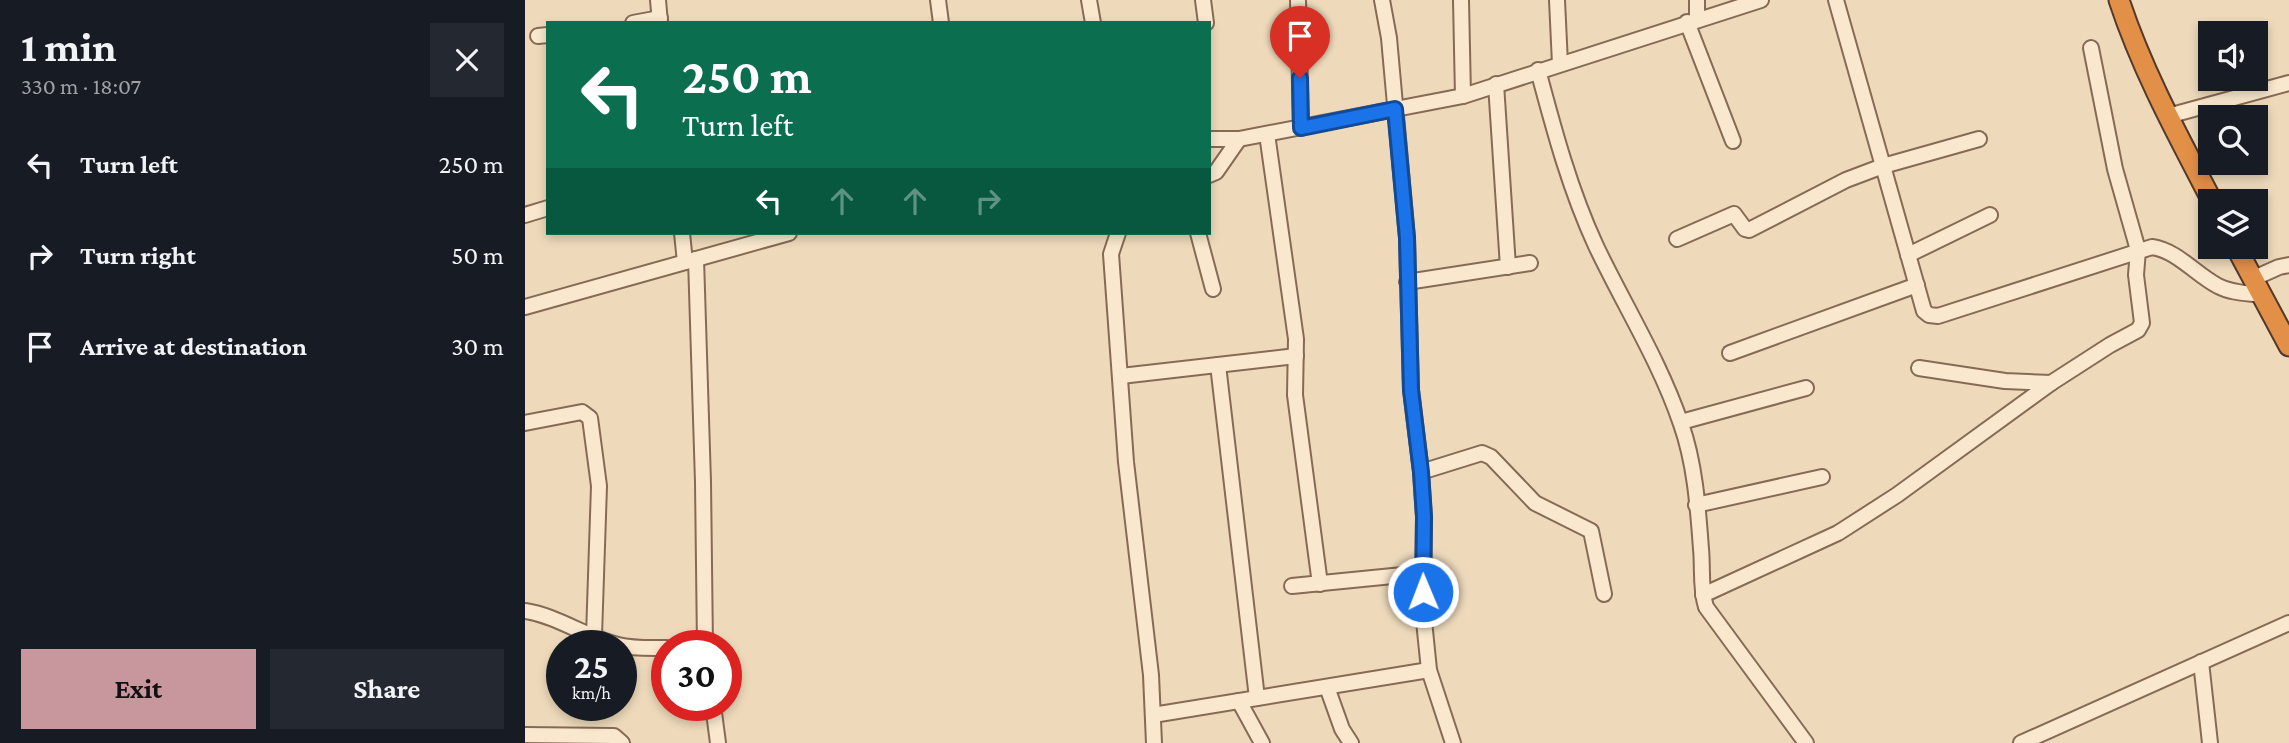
<!DOCTYPE html>
<html lang="en">
<head>
<meta charset="utf-8">
<style>
  :root { --surface:#171b24; --page:#242831; --text:#f1f3f6; --muted:#9ea1a6; --accent:#c8969d }
  body { margin:0; font-family:"Crimson Pro",serif; background:var(--page); color:var(--text); height:100vh; display:flex; flex-direction:column; font-size:26px; white-space:nowrap }
  * { box-sizing:border-box; margin:0 }
  p { font-size:23px; color:var(--muted) }
  .icon { flex:none; width:38px; height:38px; fill:none; stroke:currentColor; stroke-width:2; stroke-linecap:round; stroke-linejoin:round }
  .map { position:relative; flex:1; overflow:hidden }
  .panel { display:flex; flex-direction:column; background:var(--surface); width:525px }
  .panel>* { flex:none }
  .hud { position:absolute; left:21px; top:21px; width:665px; height:214px; border-radius:0px; box-shadow:0 4px 10px #0003; background:#0b6e4f; color:#fff; overflow:hidden }
  .fabs { position:absolute; left:1673px; top:21px; display:grid; gap:14px }
  .fabs a { display:grid; place-items:center; width:70px; height:70px; border-radius:0px; background:var(--surface); box-shadow:0 4px 10px #0003; font-size:35px }
  .speed { position:absolute; left:21px; top:630px; display:flex; gap:14px; font-size:35px; font-weight:700; text-align:center }
  .speed>* { display:grid; place-content:center; width:91px; height:91px; border-radius:50%; background:var(--surface); box-shadow:0 4px 10px #0003; line-height:1 }
  .speed small { font-size:18px; font-weight:400 }
  .speed .limit { border:10px solid #d22; background:#fff; color:#111 }
  .pin { position:absolute; display:grid; place-items:center; width:60px; height:60px; color:#fff; margin:-72px -30px; border-radius:50% 50% 50% 0; rotate:-45deg; box-shadow:0 0 7px #0007 }
  .pin .icon { rotate:45deg }
  .me { position:absolute; width:77px; margin:-38px; rotate:359deg; stroke-linejoin:round; filter:drop-shadow(0 0 5px #0008) }
  .turn { display:flex; align-items:center; gap:24px; height:147px; padding:0 21px; font-size:32px }
  .turn .icon { width:91px; height:91px; stroke-width:2.5 }
  .turn b { display:block; font-size:49px; line-height:60px }
  .lanes { display:flex; align-items:center; height:66px; padding:0 21px; background:#0003; justify-content:center; gap:35px; direction:ltr }
  .lanes .off { opacity:.35 }
  .round { display:grid; place-items:center; flex:none; width:74px; height:74px; border-radius:0px; background:var(--page) }
  .overview { display:flex; align-items:center; justify-content:space-between; height:119px; padding:0 21px }
  h1 { font-size:42px; font-weight:700; line-height:52px }
  .action { display:flex; gap:14px; margin-top:auto; padding:14px 21px }
  .action a { flex:1; height:80px; border-radius:0px; background:var(--accent); color:#111; font-size:28px; font-weight:700; line-height:80px; text-align:center }
  .action a+a { background:var(--page); color:var(--text) }
  ul { padding:0; list-style:none }
  li { display:flex; align-items:center; gap:21px; height:91px; padding:0 21px }
  li div { flex:1 }
  li b { display:block; font-size:26px }
  li em { font-style:normal }
  main { display:flex; flex:1; min-height:0 }
  .map>svg:first-child { display:block }
  .lines { fill:none; stroke-linecap:round; stroke-linejoin:round }
  .minor-casing { stroke:#866a55; stroke-width:18 }
  .highway-casing { stroke:#53392a; stroke-width:23 }
  .minor { stroke:#f9e8ce; stroke-width:14 }
  .highway { stroke:#e28f48; stroke-width:19 }
  .route-casing { stroke:#114b97; stroke-width:18 }
  .route { stroke:#1a73e8; stroke-width:12 }
</style>
</head>
<body>
<main>
<section class="panel">
<div class="overview"><div><h1>1 min</h1><p>330 m · 18:07</p></div><a class="round"><svg class="icon" aria-label="close" viewBox="0 0 24 24"><path d="M6 6l12 12M18 6L6 18"/></svg></a></div>
<ul>
<li><svg class="icon" aria-label="left" viewBox="0 0 24 24"><path d="M17 20v-9H6M10 6l-5 5 5 5"/></svg><div><b>Turn left</b></div><em>250 m</em></li>
<li><svg class="icon" aria-label="right" viewBox="0 0 24 24"><path d="M7 20v-9h11M14 6l5 5-5 5"/></svg><div><b>Turn right</b></div><em>50 m</em></li>
<li><svg class="icon" aria-label="arrive" viewBox="0 0 24 24"><path d="M6 21V4h12l-3 4 3 4H6"/></svg><div><b>Arrive at destination</b></div><em>30 m</em></li>
</ul>
<div class="action"><a>Exit</a><a>Share</a></div>
</section>
<div class="map">
<svg width="1764" height="743" viewBox="0 0 1764 743">
  <rect width="100%" height="100%" fill="#eedabb"/>
  <g class="lines">
    <!-- minor casing -->
    <g class="minor-casing">
      <g id="minor">
        <polyline points="133,0 135,23"/>
        <polyline points="413,0 416,23"/>
        <polyline points="564,0 568,23"/>
        <polyline points="678,0 681,23"/>
        <polyline points="773,0 776,128"/>
        <polyline points="857,0 864,38 882,238 886,390 896,472 899,517 898,611 904,670 928,743"/>
        <polyline points="936,0 938,96"/>
        <polyline points="1032,0 1035,64"/>
        <polyline points="1172,0 1172,19"/>
        <path d="M 1311,0 L 1399,311 L 1404,315 L 1413,316 L 1627,247 C 1653,251 1670,274 1693,286 C 1706,293 1721,293 1736,295"/>
        <polyline points="1162,22 1208,141"/>
        <polyline points="108,23 135,18"/>
        <polyline points="13,36 23,35"/>
        <path d="M 1013,70 C 1029,130 1045,190 1071,246 C 1099,305 1135,362 1156,424 C 1170,463 1173,508 1176,549 C 1178,569 1175,588 1181,607 L 1281,743"/>
        <polyline points="971,84 983,267"/>
        <polyline points="1643,116 1764,83"/>
        <polyline points="742,134 771,339 770,395 795,584"/>
        <polyline points="684,139 714,139 938,96 1236,0"/>
        <polyline points="684,175 691,172 714,139"/>
        <polyline points="0,215 23,208"/>
        <polyline points="157,233 160,262"/>
        <polyline points="593,233 586,254 601,462 626,675 629,743"/>
        <polyline points="673,233 688,289"/>
        <polyline points="1152,239 1209,214 1220,229 1224,230 1321,180 1358,166 1454,139"/>
        <polyline points="1383,255 1465,215"/>
        <polyline points="171,259 178,482 180,646"/>
        <polyline points="1727,279 1754,267 1764,265"/>
        <polyline points="882,282 1005,263"/>
        <polyline points="0,307 264,233"/>
        <polyline points="1205,353 1392,285"/>
        <polyline points="693,365 732,698"/>
        <polyline points="1394,368 1480,381 1526,383"/>
        <polyline points="596,376 771,356"/>
        <polyline points="1156,422 1281,388"/>
        <polyline points="0,423 57,412 65,418 74,486 69,636"/>
        <polyline points="896,472 957,453 966,457 1010,503 1066,531 1079,594"/>
        <polyline points="1171,505 1297,477"/>
        <polyline points="767,586 898,573"/>
        <polyline points="1178,595 1313,533 1372,495 1526,383 1585,345 1613,330 1617,323 1611,275 1613,250 1590,169 1566,48"/>
        <path d="M 0,611 C 33,616 60,637 93,645 C 109,649 125,648 142,648"/>
        <polyline points="1676,662 1685,743"/>
        <polyline points="802,687 817,729 826,743"/>
        <polyline points="714,701 737,743"/>
        <polyline points="188,705 193,743"/>
        <polyline points="628,715 904,670"/>
        <polyline points="0,735 89,736 97,743"/>
        <polyline points="1496,743 1764,623"/>
      </g>
    </g>
    <!-- highway casing -->
    <g class="highway-casing">
      <g id="highway">
        <path d="M 1594,0 C 1617,70 1653,136 1687,201"/>
        <polyline points="1711,247 1764,346"/>
      </g>
    </g>
    <!-- minor -->
    <use href="#minor" class="minor"/>
    <!-- highway -->
    <use href="#highway" class="highway"/>
  </g>
  <g class="lines">
    <!-- route casing -->
    <g class="route-casing">
      <polyline id="route" points="775,78 776,128 870,109 882,238 886,390 896,472 899,517 898,592"/>
    </g>
    <!-- route -->
    <use href="#route" class="route"/>
  </g>
</svg>
<div class="fabs">
<a><svg class="icon" aria-label="sound" viewBox="0 0 24 24"><path d="M4 9h4l5-4v14l-5-4H4zM17 9q2 3 0 6"/></svg></a>
<a><svg class="icon" aria-label="search" viewBox="0 0 24 24"><circle cx="10" cy="10" r="6"/><path d="M15 15l6 6"/></svg></a>
<a><svg class="icon" aria-label="layers" viewBox="0 0 24 24"><path d="M12 4l9 5-9 5-9-5zM3 14l9 5 9-5"/></svg></a>
</div>
<div class="speed"><div>25<small>km/h</small></div><div class="limit">30</div></div>
<div class="pin" style="left:775px;top:78px;background:#d93025"><svg class="icon" aria-label="arrive" viewBox="0 0 24 24"><path d="M6 21V4h12l-3 4 3 4H6"/></svg></div>
<svg class="me" style="left:898px;top:592px" viewBox="-20 -20 40 40"><circle r="17" fill="#1a73e8" stroke="#fff" stroke-width="3"/><path d="M0-11L8 9 0 5-8 9z" fill="#fff"/></svg>
<div class="hud">
<div class="turn"><svg class="icon" aria-label="left" viewBox="0 0 24 24"><path d="M17 20v-9H6M10 6l-5 5 5 5"/></svg><div><b>250 m</b>Turn left</div></div>
<div class="lanes"><svg class="icon" aria-label="left" viewBox="0 0 24 24"><path d="M17 20v-9H6M10 6l-5 5 5 5"/></svg><svg class="icon off" aria-label="ahead" viewBox="0 0 24 24"><path d="M12 20V5M6 11l6-6 6 6"/></svg><svg class="icon off" aria-label="ahead" viewBox="0 0 24 24"><path d="M12 20V5M6 11l6-6 6 6"/></svg><svg class="icon off" aria-label="right" viewBox="0 0 24 24"><path d="M7 20v-9h11M14 6l5 5-5 5"/></svg></div>
</div>
</div>
</main>
</body>
</html>
